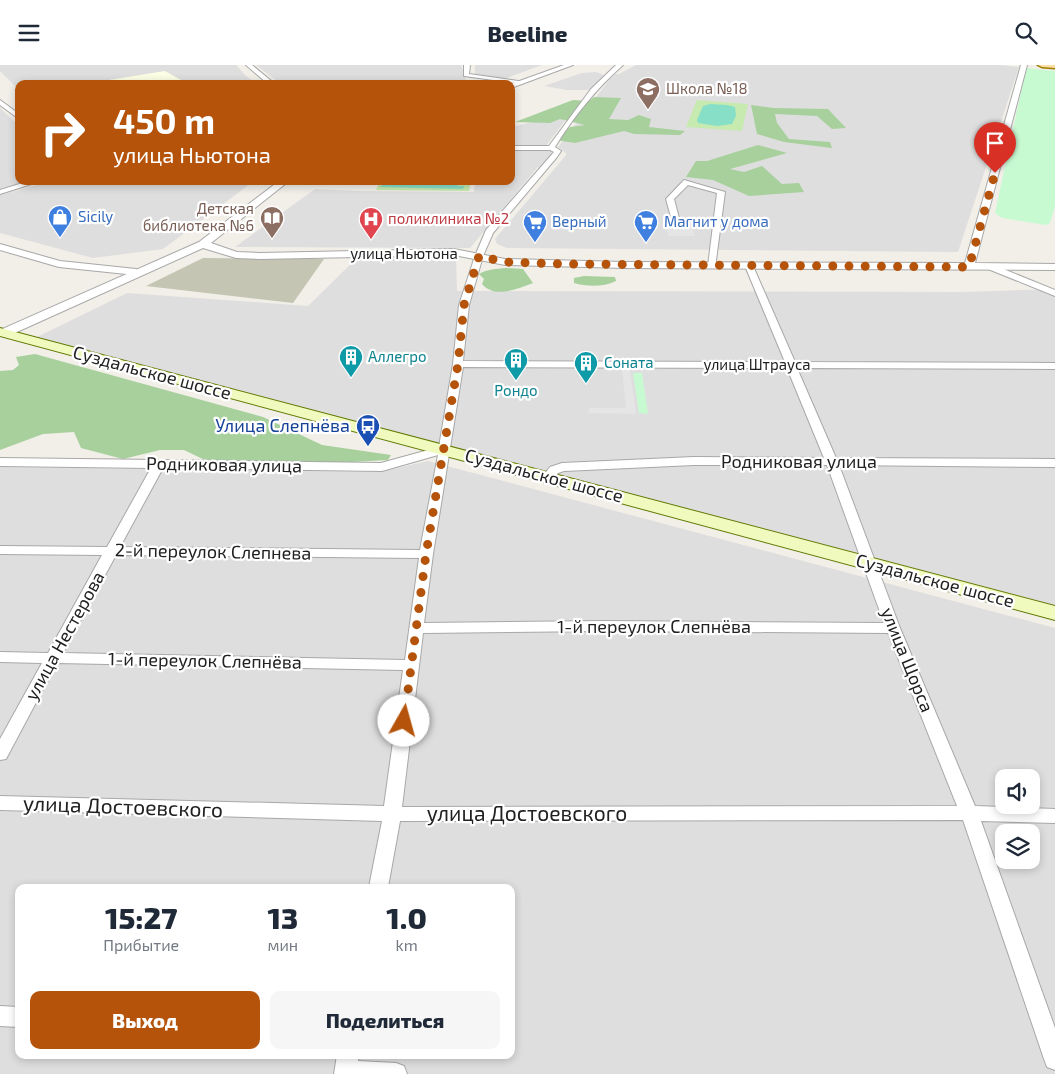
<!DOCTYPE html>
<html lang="ru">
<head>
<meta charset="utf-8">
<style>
  :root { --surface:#fff; --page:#f6f6f7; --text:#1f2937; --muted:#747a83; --accent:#b45309 }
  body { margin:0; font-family:"Exo 2",sans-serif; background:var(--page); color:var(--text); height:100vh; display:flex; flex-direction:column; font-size:19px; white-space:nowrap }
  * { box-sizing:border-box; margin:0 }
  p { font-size:16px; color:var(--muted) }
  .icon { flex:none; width:28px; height:28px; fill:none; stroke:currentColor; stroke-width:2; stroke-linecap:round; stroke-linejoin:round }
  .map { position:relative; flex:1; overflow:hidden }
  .sheet { position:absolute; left:15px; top:819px; width:500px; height:175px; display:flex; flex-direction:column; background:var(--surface); border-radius:10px; box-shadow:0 2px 8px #0003 }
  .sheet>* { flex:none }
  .hud { position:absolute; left:15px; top:15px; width:500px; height:105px; border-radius:10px; box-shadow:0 2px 8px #0003; background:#b45309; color:#fff; overflow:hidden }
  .controls { position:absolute; left:995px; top:704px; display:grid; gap:10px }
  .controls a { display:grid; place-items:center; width:45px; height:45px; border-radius:10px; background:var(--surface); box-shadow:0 2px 8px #0003; font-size:25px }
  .pin { position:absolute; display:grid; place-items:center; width:42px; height:42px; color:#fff; margin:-51px -21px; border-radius:50% 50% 50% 0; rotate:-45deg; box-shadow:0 0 5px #0007 }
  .pin .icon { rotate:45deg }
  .me { position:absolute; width:55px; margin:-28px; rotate:7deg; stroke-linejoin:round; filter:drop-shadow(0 0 4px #0008) }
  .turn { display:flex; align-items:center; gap:18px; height:105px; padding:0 15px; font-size:22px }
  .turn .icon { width:65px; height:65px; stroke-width:2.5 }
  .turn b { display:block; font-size:35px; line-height:42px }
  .eta { display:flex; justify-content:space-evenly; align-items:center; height:85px; text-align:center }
  .eta b { font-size:30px; font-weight:800; line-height:35px }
  .cta { display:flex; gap:10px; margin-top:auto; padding:10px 15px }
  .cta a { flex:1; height:58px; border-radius:10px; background:var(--accent); color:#fff; font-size:20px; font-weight:800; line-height:58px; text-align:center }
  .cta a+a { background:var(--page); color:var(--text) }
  header { display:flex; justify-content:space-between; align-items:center; height:65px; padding:0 15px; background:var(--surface); font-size:22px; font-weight:800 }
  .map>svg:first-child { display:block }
  .residential { fill:#dfdede; fill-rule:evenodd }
  .education { fill:#fcffe4 }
  .construction { fill:#c4c6b3 }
  .grass { fill:#c6eaaf }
  .forest { fill:#a7d09d }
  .park { fill:#c7fad1 }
  .pitch { fill:#87dfc7 }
  .parking { fill:#e5e5e5 }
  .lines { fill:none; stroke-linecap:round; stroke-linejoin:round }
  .minor-casing { stroke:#a8a8a8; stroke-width:2 }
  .tertiary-casing { stroke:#a8a8a8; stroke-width:2 }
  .secondary-casing { stroke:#617b05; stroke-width:2 }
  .primary-casing { stroke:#9e7c01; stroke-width:3 }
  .minor { fill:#fff; fill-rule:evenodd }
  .tertiary { fill:#fff; fill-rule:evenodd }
  .secondary { fill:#f0fabe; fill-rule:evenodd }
  .primary { fill:#fcdfa3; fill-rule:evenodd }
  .route { stroke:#b45309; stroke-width:9; stroke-dasharray:0 16.2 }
  .labels { text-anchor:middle; stroke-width:4.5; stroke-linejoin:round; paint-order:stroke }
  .far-education-label { font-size:15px; fill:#785e54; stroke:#fff; text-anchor:start }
  .far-shop-label { font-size:15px; fill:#366cbe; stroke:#fff; text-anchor:start }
  .far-health-label { font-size:15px; fill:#be3a42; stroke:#fff; text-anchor:start }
  .far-street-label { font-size:15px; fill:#212121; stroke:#fff }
  .far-culture-label { font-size:15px; fill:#0d838f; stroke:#fff; text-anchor:start }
  .street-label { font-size:18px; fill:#212121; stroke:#fff }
  .transit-label { font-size:18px; fill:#164399; stroke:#fff; text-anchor:end }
  .near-street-label { font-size:21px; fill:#212121; stroke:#fff }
</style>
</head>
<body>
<header><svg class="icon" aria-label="menu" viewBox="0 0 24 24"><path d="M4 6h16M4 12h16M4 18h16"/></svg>Beeline<svg class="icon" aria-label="search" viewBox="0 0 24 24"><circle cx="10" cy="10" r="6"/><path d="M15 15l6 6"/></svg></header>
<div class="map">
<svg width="1055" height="1009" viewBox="0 0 1055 1009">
  <rect width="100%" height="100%" fill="#f1efe8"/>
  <!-- residential -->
  <g class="residential">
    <polygon points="0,0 236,0 246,11 258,19 19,19 19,25 0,6"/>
    <polygon points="256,0 461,0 466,16 457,19 281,19"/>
    <polygon points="475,0 542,0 504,14 475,10"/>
    <polygon points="636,0 1000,0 1019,2 958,187 507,183 497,179 495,174 567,89 558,82 609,15 615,9 619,9"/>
    <polygon points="596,7 604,10 593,25 567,25 544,21 582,8"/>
    <polygon points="0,43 19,61 19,116 30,116 0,124"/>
    <polygon points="557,51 568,52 545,82 511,82 511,62"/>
    <polygon points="549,84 552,88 546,99 537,103 470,183 235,182 315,124 358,126 474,127 475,116 511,116 511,85"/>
    <polygon points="51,116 254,116 163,184 93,193 0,168 0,130"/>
    <polygon points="456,192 457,226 960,227 1055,224 1055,544 35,273 127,228 308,241 357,193"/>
    <path d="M 428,396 L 1055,563 L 1055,1009 L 0,1009 L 0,402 L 380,407 ZM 1004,712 L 1031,712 L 1031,740 L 1004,740 ZM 1004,768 L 1031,768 L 1031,795 L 1004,795 ZM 19,822 L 511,822 L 511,990 L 19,990 Z"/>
  </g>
  <!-- education -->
  <polygon class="education" points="165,6 181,15 161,19 90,18"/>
  <!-- construction -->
  <polygon class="construction" points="203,193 324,194 293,238 146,221"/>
  <!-- grass -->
  <g class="grass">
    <polygon points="697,35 748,39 742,66 686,62"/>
    <polygon points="380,116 471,116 469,126 376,125"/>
  </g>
  <!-- forest -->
  <g class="forest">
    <polygon points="594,32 621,33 609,54 628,55 639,50 651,54 649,62 685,66 680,70 634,69 624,66 575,78 556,75 570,62 585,60 560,54 550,58 515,57 573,35 589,36"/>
    <polygon points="751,40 774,43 828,44 846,63 832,64 817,51 775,49 777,58 789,74 830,77 832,83 784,77 757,69"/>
    <polygon points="758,80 787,88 730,104 744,107 762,101 782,119 799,118 804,127 749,131 713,115 686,112 696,96 707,96"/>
    <path d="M 506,203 L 523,204 L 533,218 C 517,224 495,234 482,219 L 484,214 L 479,209 C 488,204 496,204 506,203 Z"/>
    <path d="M 584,211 L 615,212 L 616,216 C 603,222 588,222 574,218 L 574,213 Z"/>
    <polygon points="35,289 263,352 322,380 391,390 388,395 314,399 211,398 184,385 160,385 123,394 81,383 74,367 43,369 0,385 0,306 13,305 19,300 16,292"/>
  </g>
  <!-- park -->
  <g class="park">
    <polygon points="1026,3 1055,6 1055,141 1050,158 1046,160 1002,153 995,148"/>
    <polygon points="633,308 642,308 648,349 639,348"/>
  </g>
  <!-- pitch -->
  <g class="pitch">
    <polygon points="710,39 727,40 735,42 736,51 732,59 717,61 698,58 697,55 703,41"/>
    <polygon points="381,116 463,116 457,121 464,121 463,124 379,122 383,120"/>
  </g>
  <!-- parking -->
  <g class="parking">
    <polygon points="665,160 691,160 695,171 669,171"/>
    <polygon points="622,305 630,305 636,349 589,348 589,343 626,343"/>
  </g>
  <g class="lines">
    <!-- minor casing -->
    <g class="minor-casing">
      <g id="minor">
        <polygon points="246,0 252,0 275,19 268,19"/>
        <polygon points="464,0 470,0 469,9 525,17 522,19 464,11"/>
        <path d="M 616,0 L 623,0 C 596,24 574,51 555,82 L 561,86 L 557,92 L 493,168 L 483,191 L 469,240 L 463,296 L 785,297 L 745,201 L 749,198 L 753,201 L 795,297 L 1055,298 L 1055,304 L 797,303 L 836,393 L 1055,394 L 1055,402 L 839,400 L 900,563 L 975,741 L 1055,744 L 1055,758 L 981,756 L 1055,963 L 1055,1005 L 1047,1002 L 1044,994 L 963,755 L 400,756 L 388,822 L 369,822 L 382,756 L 0,745 L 0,731 L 384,741 L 403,605 L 57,598 L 6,694 L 0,695 L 0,674 L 42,598 L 0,597 L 0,587 L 48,588 L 102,490 L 0,489 L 0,481 L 107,482 L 151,403 L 0,401 L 0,393 L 381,398 L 439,382 L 453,299 L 459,240 L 475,191 L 486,165 L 554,87 L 550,85 L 511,85 L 511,81 L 549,81 L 591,24 ZM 463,302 L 787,303 L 824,393 L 694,392 L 562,398 L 550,402 L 542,412 L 544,415 L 552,415 L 558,408 L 564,406 L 694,400 L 827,400 L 884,558 L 603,556 L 424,558 L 433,489 ZM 438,390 L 420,485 L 120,482 L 163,403 L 382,406 ZM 116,490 L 419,493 L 405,595 L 63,588 ZM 603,566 L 888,568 L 957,741 L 402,742 L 423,568 Z"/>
        <polygon points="0,35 19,49 19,54 0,40"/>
        <polygon points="684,115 725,127 715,203 708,201 717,128 688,120 674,134 680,157 673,159 666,134"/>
        <polygon points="29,116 41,116 0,129 0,125"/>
        <polygon points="0,179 60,196 136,204 140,207 136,210 59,202 0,185"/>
        <polygon points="991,199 1055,225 1055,231 988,204 987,202"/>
        <polygon points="0,941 19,942 19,962 0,961"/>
        <polygon points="337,990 359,990 358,996 396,998 404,1001 407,1009 334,1009"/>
      </g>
    </g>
    <!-- tertiary casing -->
    <g class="tertiary-casing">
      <g id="tertiary">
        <polygon points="564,0 573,0 511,23 511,19"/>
        <polygon points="1021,0 1027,0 975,198 1055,199 1055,205 625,203 505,200 454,190 260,194 236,193 203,183 8,271 0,271 0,265 199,177 279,116 289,116 211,178 237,187 260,188 454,184 505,194 625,197 965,198"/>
      </g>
    </g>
    <!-- secondary casing -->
    <g class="secondary-casing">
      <polygon id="secondary" points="0,263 1055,541 1055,555 0,271"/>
    </g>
    <!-- primary casing -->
    <g class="primary-casing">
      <polygon id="primary" points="1038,0 1055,0 1055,3 1042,2"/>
    </g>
    <!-- minor -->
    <use href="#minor" class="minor"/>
    <!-- tertiary -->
    <use href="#tertiary" class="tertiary"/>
    <!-- secondary -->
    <use href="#secondary" class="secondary"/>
    <!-- primary -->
    <use href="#primary" class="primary"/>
  </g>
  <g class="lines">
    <!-- route -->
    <polyline class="route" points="404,656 426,489 458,299 464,240 479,191 505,197 565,199 969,202 995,108"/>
  </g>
  <!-- icons -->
  <defs>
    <g id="school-pin" transform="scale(1.25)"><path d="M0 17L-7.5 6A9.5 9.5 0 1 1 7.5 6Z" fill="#8d6e63" stroke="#fff"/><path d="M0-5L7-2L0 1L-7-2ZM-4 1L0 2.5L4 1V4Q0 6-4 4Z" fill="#fff"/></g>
    <g id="shop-pin" transform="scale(1.25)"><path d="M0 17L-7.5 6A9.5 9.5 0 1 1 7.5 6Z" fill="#3f7fe0" stroke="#fff"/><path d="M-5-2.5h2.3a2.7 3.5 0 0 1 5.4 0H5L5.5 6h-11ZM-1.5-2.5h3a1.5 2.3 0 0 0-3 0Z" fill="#fff"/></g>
    <g id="library-pin" transform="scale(1.25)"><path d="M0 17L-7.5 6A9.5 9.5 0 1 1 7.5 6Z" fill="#8d6e63" stroke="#fff"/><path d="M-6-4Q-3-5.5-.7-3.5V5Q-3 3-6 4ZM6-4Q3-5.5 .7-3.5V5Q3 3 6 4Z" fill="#fff"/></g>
    <g id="hospital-pin" transform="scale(1.25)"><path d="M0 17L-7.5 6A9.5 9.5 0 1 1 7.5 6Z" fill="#e0444e" stroke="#fff"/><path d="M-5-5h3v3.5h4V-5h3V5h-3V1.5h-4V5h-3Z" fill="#fff"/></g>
    <g id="supermarket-pin" transform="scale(1.25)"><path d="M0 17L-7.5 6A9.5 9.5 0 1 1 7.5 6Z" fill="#3f7fe0" stroke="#fff"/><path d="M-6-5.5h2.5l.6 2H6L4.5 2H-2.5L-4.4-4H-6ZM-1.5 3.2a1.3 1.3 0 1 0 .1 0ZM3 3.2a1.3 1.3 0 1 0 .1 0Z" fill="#fff"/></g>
    <g id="building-pin" transform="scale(1.25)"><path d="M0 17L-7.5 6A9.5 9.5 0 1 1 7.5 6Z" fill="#0f9aa8" stroke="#fff"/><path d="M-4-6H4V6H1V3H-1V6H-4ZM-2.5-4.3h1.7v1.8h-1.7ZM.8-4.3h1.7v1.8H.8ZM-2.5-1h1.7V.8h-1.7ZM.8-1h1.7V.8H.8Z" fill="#fff"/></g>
    <g id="bus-pin" transform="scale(1.25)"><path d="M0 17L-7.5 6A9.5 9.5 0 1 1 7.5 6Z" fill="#1a4fb4" stroke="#fff"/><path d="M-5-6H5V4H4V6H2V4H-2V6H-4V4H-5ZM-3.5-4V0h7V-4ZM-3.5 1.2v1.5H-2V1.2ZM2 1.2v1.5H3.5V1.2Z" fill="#fff"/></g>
  </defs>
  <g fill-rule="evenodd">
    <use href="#school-pin" x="648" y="24"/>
    <use href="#shop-pin" x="60" y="152"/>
    <use href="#library-pin" x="272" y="153"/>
    <use href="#hospital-pin" x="371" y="154"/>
    <use href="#supermarket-pin" x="535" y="157"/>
    <use href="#supermarket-pin" x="646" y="157"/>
    <use href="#building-pin" x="351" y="292"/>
    <use href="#building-pin" x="516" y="295"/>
    <use href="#building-pin" x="586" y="298"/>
    <use href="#bus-pin" x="368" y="361"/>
  </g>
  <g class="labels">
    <!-- far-education labels -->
    <g class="far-education-label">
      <text x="666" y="29">Школа №18</text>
      <text x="254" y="149" text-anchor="end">Детская<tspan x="254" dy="17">библиотека №6</tspan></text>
    </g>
    <!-- far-shop labels -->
    <g class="far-shop-label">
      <text x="78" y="157">Sicily</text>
      <text x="552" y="162">Верный</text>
      <text x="664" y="162">Магнит у дома</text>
    </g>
    <!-- far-health labels -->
    <g class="far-health-label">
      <text x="388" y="159">поликлиника №2</text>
    </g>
    <!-- far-street labels -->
    <g class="far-street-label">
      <text x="404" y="194">улица Ньютона</text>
      <text x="757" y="305">улица Штрауса</text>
    </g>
    <!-- far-culture labels -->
    <g class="far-culture-label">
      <text x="368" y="297">Аллегро</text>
      <text x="604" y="303">Соната</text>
      <text x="516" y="331" text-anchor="middle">Рондо</text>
    </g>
    <!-- street labels -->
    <g class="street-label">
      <text transform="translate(152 308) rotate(15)" y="6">Суздальское шоссе</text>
      <text x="799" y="403">Родниковая улица</text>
      <text transform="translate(224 400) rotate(1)" y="6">Родниковая улица</text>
      <text transform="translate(544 411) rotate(15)" y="6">Суздальское шоссе</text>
      <text transform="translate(213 487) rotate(1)" y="6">2-й переулок Слепнева</text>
      <text transform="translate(935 516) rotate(15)" y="6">Суздальское шоссе</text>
      <text x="654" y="568">1-й переулок Слепнёва</text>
      <text transform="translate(65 571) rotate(-61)" y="6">улица Нестерова</text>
      <text transform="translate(907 595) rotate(68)" y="6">улица Щорса</text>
      <text transform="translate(205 596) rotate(1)" y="6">1-й переулок Слепнёва</text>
    </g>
    <!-- transit labels -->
    <g class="transit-label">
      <text x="350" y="367">Улица Слепнёва</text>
    </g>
    <!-- near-street labels -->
    <g class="near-street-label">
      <text transform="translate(123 742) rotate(2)" y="7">улица Достоевского</text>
      <text x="527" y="756">улица Достоевского</text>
    </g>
  </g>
</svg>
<div class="controls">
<a><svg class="icon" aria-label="sound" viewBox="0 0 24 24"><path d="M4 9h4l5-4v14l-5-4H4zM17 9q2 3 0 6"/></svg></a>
<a><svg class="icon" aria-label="layers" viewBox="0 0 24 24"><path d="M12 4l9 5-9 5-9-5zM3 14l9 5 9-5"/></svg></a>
</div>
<div class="pin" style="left:995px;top:108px;background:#d93025"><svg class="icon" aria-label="arrive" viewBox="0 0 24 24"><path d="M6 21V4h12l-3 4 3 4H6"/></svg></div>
<svg class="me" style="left:404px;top:656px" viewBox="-20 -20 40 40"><circle r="19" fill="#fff"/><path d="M0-13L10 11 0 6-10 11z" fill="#b45309"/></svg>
<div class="hud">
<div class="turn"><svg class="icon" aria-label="right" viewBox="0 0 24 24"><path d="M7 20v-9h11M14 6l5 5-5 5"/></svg><div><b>450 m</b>улица Ньютона</div></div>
</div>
<section class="sheet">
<div class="eta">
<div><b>15:27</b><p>Прибытие</p></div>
<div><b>13</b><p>мин</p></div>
<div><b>1.0</b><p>km</p></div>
</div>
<div class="cta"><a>Выход</a><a>Поделиться</a></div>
</section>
</div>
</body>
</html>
